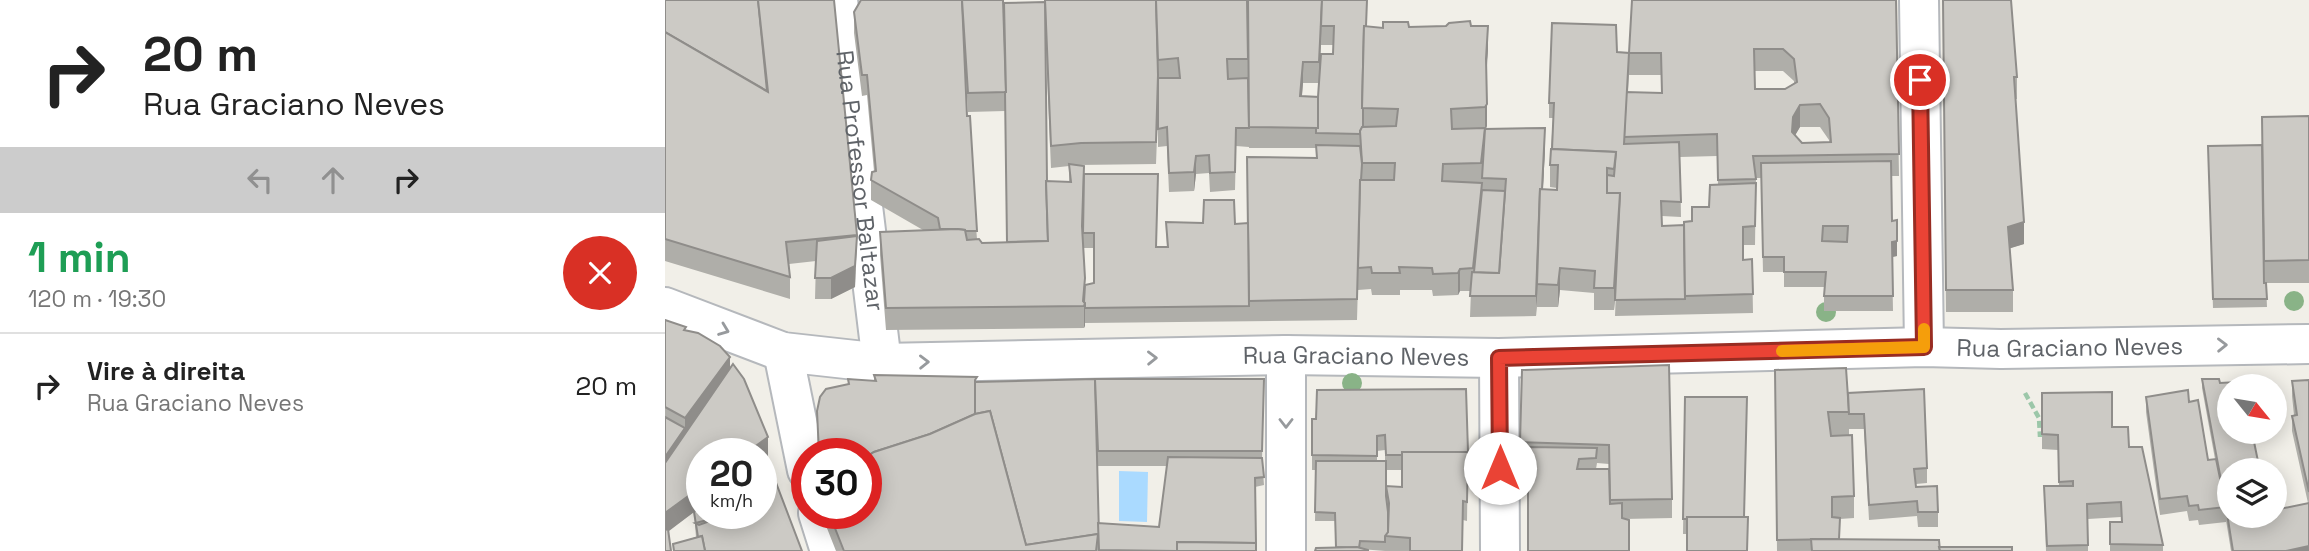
<!DOCTYPE html>
<html lang="pt">
<head>
<meta charset="utf-8">
<style>
  :root { --surface:#fff; --page:#f2f2f2; --text:#222; --muted:#767676; --line:#e0e0e0 }
  body { margin:0; font-family:"Space Grotesk",sans-serif; background:var(--page); color:var(--text); height:100vh; display:flex; flex-direction:column; font-size:26px; white-space:nowrap }
  * { box-sizing:border-box; margin:0 }
  p { font-size:23px; color:var(--muted) }
  .icon { flex:none; width:38px; height:38px; fill:none; stroke:currentColor; stroke-width:2; stroke-linecap:round; stroke-linejoin:round }
  .map { position:relative; flex:1; overflow:hidden }
  .sheet { display:flex; flex-direction:column; background:var(--surface); width:665px }
  .sheet>* { flex:none }
  .hud { background:#fff; color:var(--text); overflow:hidden }
  .needle { width:46px; rotate:120deg }
  .controls { position:absolute; left:1552px; top:374px; display:grid; gap:14px }
  .controls a { display:grid; place-items:center; width:70px; height:70px; border-radius:50%; background:var(--surface); box-shadow:0 4px 18px #0003; font-size:35px }
  .speed { position:absolute; left:21px; top:438px; display:flex; gap:14px; font-size:35px; font-weight:700; text-align:center }
  .speed>* { display:grid; place-content:center; width:91px; height:91px; border-radius:50%; background:var(--surface); box-shadow:0 4px 18px #0003; line-height:1 }
  .speed small { font-size:18px; font-weight:400 }
  .speed .limit { border:10px solid #d22; background:#fff; color:#111 }
  .pin { position:absolute; display:grid; place-items:center; width:60px; height:60px; color:#fff; margin:-30px; border:4px solid #fff; border-radius:50%; box-shadow:0 2px 7px #0007 }
  .me { position:absolute; width:77px; margin:-38px; rotate:0deg; stroke-linejoin:round; filter:drop-shadow(0 0 5px #0008) }
  .turn { display:flex; align-items:center; gap:24px; height:147px; padding:0 28px; font-size:32px }
  .turn .icon { width:91px; height:91px; stroke-width:2.5 }
  .turn b { display:block; font-size:49px; line-height:60px }
  .lanes { display:flex; align-items:center; height:66px; padding:0 28px; background:#0003; justify-content:center; gap:35px; direction:ltr }
  .lanes .off { opacity:.35 }
  .round { display:grid; place-items:center; flex:none; width:74px; height:74px; border-radius:37px; background:var(--page) }
  .summary { display:flex; align-items:center; justify-content:space-between; height:119px; padding:0 28px }
  h1 { font-size:42px; font-weight:700; line-height:52px; color:#1e9e55 }
  ul { padding:0; list-style:none }
  li { display:flex; align-items:center; gap:21px; height:105px; padding:0 28px; border-top:2px solid var(--line) }
  li div { flex:1 }
  li b { display:block; font-size:26px }
  li em { font-style:normal }
  main { display:flex; flex:1; min-height:0 }
  .map>svg:first-child { display:block }
  .water { fill:#aadaff }
  .lines { fill:none; stroke-linecap:round; stroke-linejoin:round }
  .minor-casing { stroke:#b5b8bc; stroke-width:42 }
  .path { stroke:#9cc7a9; stroke-width:4.5; stroke-dasharray:7 3.5; stroke-linecap:butt }
  .minor { stroke:#fff; stroke-width:38 }
  .tree { fill:#89b387 }
  .wall { fill:#afaea9; fill-rule:evenodd }
  .shaded-wall { fill:#8f8d8a }
  .building { fill:#cccac5; stroke:#8f8d8a; stroke-width:2; fill-rule:evenodd }
  .oneway { stroke:#979a9d }
  .route-casing { stroke:#982c22; stroke-width:18 }
  .route { stroke:#ea4335; stroke-width:12 }
  .slow { stroke:#f59e0b; stroke-width:12 }
  .labels { text-anchor:middle; stroke-width:5; stroke-linejoin:round; paint-order:stroke }
  .street-label { font-size:24px; fill:#5f6368; stroke:#fff }
</style>
</head>
<body>
<main>
<section class="sheet">
<div class="hud">
<div class="turn"><svg class="icon" aria-label="right" viewBox="0 0 24 24"><path d="M7 20v-9h11M14 6l5 5-5 5"/></svg><div><b>20 m</b>Rua Graciano Neves</div></div>
<div class="lanes"><svg class="icon off" aria-label="left" viewBox="0 0 24 24"><path d="M17 20v-9H6M10 6l-5 5 5 5"/></svg><svg class="icon off" aria-label="ahead" viewBox="0 0 24 24"><path d="M12 20V5M6 11l6-6 6 6"/></svg><svg class="icon" aria-label="right" viewBox="0 0 24 24"><path d="M7 20v-9h11M14 6l5 5-5 5"/></svg></div>
</div>
<div class="summary"><div><h1>1 min</h1><p>120 m · 19:30</p></div><a class="round" style="background:#d93025;color:#fff"><svg class="icon" aria-label="close" viewBox="0 0 24 24"><path d="M6 6l12 12M18 6L6 18"/></svg></a></div>
<ul>
<li><svg class="icon" aria-label="right" viewBox="0 0 24 24"><path d="M7 20v-9h11M14 6l5 5-5 5"/></svg><div><b>Vire à direita</b><p>Rua Graciano Neves</p></div><em>20 m</em></li>
</ul>
</section>
<div class="map">
<svg width="1644" height="551" viewBox="0 0 1644 551">
  <rect width="100%" height="100%" fill="#f1efe8"/>
  <!-- water -->
  <polygon class="water" points="454,471 483,472 482,522 454,521"/>
  <g class="lines">
    <!-- minor casing -->
    <g class="minor-casing">
      <g id="minor">
        <path id="s1" d="M 173,0 L 217,363"/>
        <polyline points="1254,0 1259,347"/>
        <path id="s2" d="M 0,307 L 118,352 L 217,363 L 621,355 L 834,358 L 1259,347 L 1336,349 L 1644,344"/>
        <polyline points="118,352 142,470"/>
        <polyline points="834,358 835,551"/>
        <polyline points="153,513 165,551"/>
        <polyline points="621,551 621,355"/>
      </g>
    </g>
    <!-- path -->
    <polyline class="path" points="1360,393 1374,418 1375,437"/>
    <!-- minor -->
    <use href="#minor" class="minor"/>
  </g>
  <!-- trees -->
  <g class="tree">
    <circle cx="1629" cy="301" r="10"/>
    <circle cx="1161" cy="312" r="10"/>
    <circle cx="687" cy="383" r="10"/>
  </g>
  <!-- wall -->
  <g class="wall">
    <polygon points="0,0 192,235 190,287 166,299 150,299 151,261 124,264 125,277 125,299 0,261"/>
    <path d="M 1231,0 L 1234,176 L 1226,176 L 1227,221 L 1232,220 L 1232,256 L 1227,257 L 1228,311 L 1159,311 L 1159,287 L 1119,287 L 1119,272 L 1098,272 L 1096,178 L 1091,178 L 1090,245 L 1078,245 L 1078,260 L 1087,259 L 1088,313 L 950,316 L 952,267 L 949,310 L 929,310 L 929,293 L 895,290 L 893,307 L 872,307 L 872,295 L 871,316 L 805,317 L 806,291 L 795,291 L 793,295 L 768,296 L 767,290 L 735,290 L 735,295 L 707,295 L 706,289 L 693,290 L 693,284 L 692,320 L 420,323 L 419,328 L 221,330 L 215,255 L 215,232 L 258,230 L 206,200 L 206,180 L 209,171 L 202,95 L 197,96 L 189,33 L 189,12 L 339,3 L 718,28 L 806,26 L 823,49 L 821,73 L 822,126 L 821,129 L 880,148 L 878,189 L 892,190 L 892,188 L 885,187 L 885,165 L 888,118 L 884,118 L 884,103 L 952,52 L 964,53 ZM 380,24 L 386,168 L 404,166 L 404,182 L 382,181 ZM 656,38 L 656,45 L 668,45 L 668,54 L 653,97 L 637,96 L 638,83 L 654,83 ZM 299,50 L 303,112 L 340,111 L 342,242 L 317,243 L 312,239 L 302,116 ZM 1090,71 L 1118,71 L 1129,81 L 1129,83 L 1120,89 L 1090,89 ZM 964,75 L 996,75 L 997,93 L 963,92 ZM 493,111 L 493,147 L 502,146 L 504,192 L 529,191 L 531,174 L 544,173 L 545,192 L 570,190 L 571,146 L 584,147 L 584,148 L 651,148 L 651,158 L 583,223 L 570,224 L 501,222 L 502,247 L 491,247 L 419,174 L 413,165 L 491,164 ZM 1135,127 L 1155,127 L 1164,140 L 1164,142 L 1137,143 L 1130,135 ZM 1052,156 L 1053,184 L 1044,207 L 1027,221 L 1019,225 L 997,226 L 997,216 L 1016,217 L 1015,157 ZM 418,248 L 429,248 L 429,283 L 420,285 Z"/>
    <polygon points="1278,0 1352,77 1352,99 1350,99 1359,244 1345,248 1348,290 1348,312 1281,312"/>
    <polygon points="1644,116 1644,283 1601,283 1602,307 1548,308 1543,146 1598,183"/>
    <polygon points="0,320 21,330 65,368 103,457 3,531 0,551"/>
    <path d="M 857,370 L 1007,499 L 1007,518 L 959,519 L 964,551 L 863,461 L 855,461 ZM 932,463 L 944,464 L 944,482 L 931,469 Z"/>
    <polygon points="1110,370 1183,399 1262,468 1262,483 1251,484 1251,487 1273,512 1273,527 1253,527 1252,516 1204,520 1199,429 1184,429 1184,435 1166,435 1189,496 1189,518 1175,519 1175,539 1347,551 1112,551"/>
    <path d="M 209,375 L 312,382 L 599,379 L 597,460 L 599,485 L 590,487 L 591,551 L 171,551 L 156,513 L 201,513 L 201,453 L 153,453 L 152,411 L 183,384 L 183,379 L 209,381 ZM 431,437 L 433,466 L 502,466 L 494,527 L 433,523 Z"/>
    <polygon points="1537,379 1564,516 1610,516 1643,503 1627,431 1627,416 1629,415 1627,396 1627,381 1644,380 1644,551 1566,551 1561,520 1561,522 1534,525 1533,520 1524,521 1522,511 1495,515 1481,412 1481,397 1524,402 1543,460 1550,459 1537,388"/>
    <polygon points="1377,393 1447,427 1464,447 1498,545 1498,551 1445,551 1445,522 1456,522 1456,517 1423,519 1423,551 1381,551 1379,486 1394,486 1393,450 1377,449"/>
    <polygon points="1020,397 1080,517 1083,517 1083,551 1022,551 1022,534 1018,534"/>
    <path d="M 647,419 L 803,452 L 802,521 L 798,520 L 797,551 L 720,551 L 671,547 L 670,521 L 650,521 L 651,470 L 647,470 ZM 720,450 L 720,461 L 712,461 L 712,451 ZM 721,470 L 737,470 L 737,487 L 721,486 Z"/>
    <polygon points="37,507 137,551 8,551 8,544 31,537 29,512"/>
  </g>
  <!-- shaded-wall -->
  <g class="shaded-wall">
    <polygon points="657,0 656,38 654,83 654,62"/>
    <polygon points="823,26 823,49 821,81 821,59"/>
    <polygon points="638,62 638,83 635,116 635,96"/>
    <polygon points="822,104 822,126 820,130 820,107"/>
    <polygon points="1135,105 1135,127 1128,139 1127,154 1128,117"/>
    <polygon points="880,128 880,148 871,316 871,296"/>
    <polygon points="531,156 531,174 529,191 529,172"/>
    <polygon points="955,193 955,215 949,310 949,288"/>
    <polygon points="1359,222 1359,244 1343,249 1343,227"/>
    <polygon points="192,236 190,287 166,299 166,278"/>
    <polygon points="1232,241 1232,256 1227,257 1227,242"/>
    <polygon points="895,268 895,290 893,307 893,285"/>
    <polygon points="795,269 795,291 793,295 793,273"/>
    <polygon points="420,303 420,326 419,328 419,306"/>
    <polygon points="65,357 65,376 0,466 0,457 20,428 20,418"/>
    <polygon points="103,437 103,457 96,462 96,453 81,453"/>
    <polygon points="37,486 37,506 0,534 0,513"/>
    <polygon points="1644,546 1644,551 1621,551"/>
  </g>
  <!-- building -->
  <g class="building">
    <polygon points="0,0 93,0 102,91 0,32"/>
    <polygon points="93,0 169,0 192,235 121,242 125,277 0,239 0,32 103,92"/>
    <polygon points="196,0 297,0 302,116 305,116 312,231 300,231 300,230 292,229 275,229 273,218 206,180 207,172 211,171 202,75 197,75 189,12"/>
    <polygon points="297,0 338,0 341,92 303,93"/>
    <polygon points="380,0 491,0 493,75 491,142 416,143 386,146"/>
    <polygon points="491,0 582,0 583,59 562,59 563,79 583,78 584,128 571,128 570,172 545,173 544,155 531,156 529,172 504,173 502,127 493,129 493,78 515,78 513,58 493,60"/>
    <polygon points="583,0 657,0 654,62 638,62 635,96 654,97 653,128 584,127"/>
    <polygon points="657,0 702,0 701,26 699,26 697,108 698,108 698,127 695,131 695,134 651,133 651,128 653,128 653,97 656,54 668,54 669,26 656,26"/>
    <path d="M 967,0 L 1231,0 L 1234,154 L 1088,156 L 1091,179 L 1053,180 L 1052,134 L 959,137 L 961,92 L 997,93 L 996,53 L 964,53 ZM 1089,49 L 1118,49 L 1129,59 L 1132,82 L 1120,89 L 1090,89 ZM 1155,104 L 1164,118 L 1166,142 L 1137,143 L 1127,132 L 1128,117 L 1135,105 Z"/>
    <polygon points="1278,0 1346,0 1352,77 1349,77 1359,222 1343,227 1348,290 1281,290"/>
    <polygon points="380,2 382,181 381,181 383,241 342,242 340,92 341,92 339,3"/>
    <polygon points="805,21 806,26 823,26 821,59 822,104 820,107 786,109 787,129 820,128 816,163 778,164 777,181 817,183 808,268 795,269 793,273 768,274 767,268 734,267 735,273 707,273 706,267 693,268 695,180 729,180 730,163 697,163 695,131 697,127 731,126 733,109 697,108 699,26 718,28 718,22 743,22 744,27 781,26 784,23"/>
    <polygon points="887,23 951,25 952,52 964,53 959,144 1014,142 1016,202 996,201 997,226 1019,225 1020,299 950,300 955,193 942,193 942,175 949,176 951,152 887,149 889,103 884,103"/>
    <polygon points="1644,116 1644,260 1599,261 1597,117"/>
    <polygon points="880,128 877,189 875,189 871,296 805,296 807,272 834,273 841,179 817,178 820,129"/>
    <polygon points="651,145 695,146 697,164 696,180 695,180 692,299 584,301 582,157 652,158"/>
    <polygon points="1597,145 1599,283 1601,283 1602,299 1548,299 1543,146"/>
    <polygon points="886,149 951,152 949,169 942,168 942,193 955,193 949,288 929,288 930,271 895,268 893,285 872,284 875,189 892,190 893,165 885,165"/>
    <path d="M 1226,161 L 1227,221 L 1232,220 L 1232,241 L 1227,242 L 1228,296 L 1159,296 L 1161,272 L 1119,272 L 1119,257 L 1098,257 L 1096,163 ZM 1158,226 L 1183,226 L 1182,242 L 1157,241 Z"/>
    <polygon points="404,164 419,166 417,226 420,278 418,301 420,303 419,306 221,308 215,232 292,229 300,230 302,240 314,239 317,243 383,241 381,181 406,182"/>
    <polygon points="419,174 493,174 491,247 503,247 501,222 538,223 539,200 569,200 570,224 583,223 584,306 420,308 420,303 419,302 420,285 429,283 429,233 418,233"/>
    <polygon points="1091,183 1090,226 1078,227 1078,260 1087,259 1088,294 1020,296 1019,222 1027,221 1027,207 1044,207 1045,185"/>
    <polygon points="817,190 840,191 834,273 809,272"/>
    <polygon points="192,236 190,266 166,278 150,278 152,241"/>
    <polygon points="0,320 21,327 19,330 33,333 55,346 65,357 20,418 0,407"/>
    <polygon points="68,364 79,379 103,437 81,453 37,453 37,486 0,513 0,463"/>
    <polygon points="1004,365 1007,499 945,500 944,445 855,442 857,370"/>
    <polygon points="1181,368 1184,412 1163,412 1166,436 1187,435 1189,496 1167,497 1167,517 1175,518 1174,539 1112,540 1110,370"/>
    <polygon points="209,375 312,377 310,380 310,414 265,434 209,452 201,457 201,453 154,453 152,411 155,397 161,389 184,384 183,379 211,381"/>
    <polygon points="430,379 434,535 433,534 361,545 325,411 310,414 310,382"/>
    <polygon points="430,379 599,379 597,451 433,451"/>
    <polygon points="1537,379 1554,379 1555,383 1572,382 1571,387 1564,387 1564,432 1587,432 1595,471 1564,471 1564,516 1610,516 1610,510 1644,503 1644,546 1621,551 1568,551 1561,507"/>
    <polygon points="1644,380 1644,492 1627,416 1632,415 1627,381"/>
    <polygon points="801,389 803,452 737,452 737,455 721,455 720,435 712,436 712,456 647,455 647,419 651,419 652,390"/>
    <polygon points="1259,389 1262,468 1249,469 1251,487 1272,486 1273,512 1253,512 1252,501 1204,505 1199,414 1184,414 1183,393"/>
    <polygon points="1523,390 1524,402 1533,400 1543,460 1551,459 1561,507 1534,510 1533,505 1524,506 1522,496 1495,499 1481,397"/>
    <polygon points="1447,392 1447,427 1463,427 1464,447 1477,447 1498,545 1445,544 1445,522 1457,522 1456,502 1422,504 1423,545 1382,546 1379,486 1408,486 1408,481 1394,482 1393,435 1377,434 1377,393"/>
    <polygon points="1020,397 1082,397 1079,517 1022,517 1022,519 1018,519"/>
    <polygon points="325,411 361,545 433,534 431,551 179,551 164,513 201,513 201,457 209,452 265,434 310,414"/>
    <polygon points="0,417 20,428 0,457"/>
    <polygon points="863,447 932,448 931,458 914,459 912,469 944,469 945,504 957,503 957,518 964,520 964,551 863,551"/>
    <polygon points="737,452 803,452 802,502 798,501 797,551 745,551 745,538 720,536 723,532 724,503 721,486 737,487"/>
    <polygon points="503,457 597,458 599,477 590,478 591,543 512,542 512,551 434,550 433,523 494,527"/>
    <path d="M 102,459 L 137,551 L 40,551 L 37,536 L 33,537 L 29,512 L 37,507 L 37,513 L 96,513 L 96,463 ZM 59,516 L 34,525 L 30,523 Z"/>
    <polygon points="651,461 721,461 721,496 723,512 723,532 720,536 720,542 695,541 694,548 671,547 670,513 650,512"/>
    <polygon points="1022,517 1083,517 1082,551 1022,551"/>
    <polygon points="3,529 6,551 0,551 0,530"/>
    <polygon points="37,536 40,551 9,551 8,544"/>
    <polygon points="1146,539 1274,540 1275,551 1147,551"/>
    <polygon points="512,542 591,543 591,551 512,551"/>
    <polygon points="692,547 703,550 703,551 650,551 651,548"/>
    <polygon points="1274,547 1347,547 1347,551 1275,551"/>
  </g>
  <!-- one-way arrows -->
  <defs><path id="oneway-chevron" d="M-2-3.5L2.5 0L-2 3.5" fill="none" stroke-width="1.6" stroke-linecap="round" stroke-linejoin="round" transform="scale(1.75)"/></defs>
  <g class="oneway">
    <use href="#oneway-chevron" transform="translate(59 330) rotate(21)"/>
    <use href="#oneway-chevron" transform="translate(1557 345) rotate(-1)"/>
    <use href="#oneway-chevron" transform="translate(487 358) rotate(-1)"/>
    <use href="#oneway-chevron" transform="translate(259 362) rotate(-1)"/>
    <use href="#oneway-chevron" transform="translate(621 423) rotate(90)"/>
  </g>
  <g class="lines">
    <!-- route casing -->
    <g class="route-casing">
      <polyline id="route" points="835,468 834,358 1259,347 1255,80"/>
    </g>
    <!-- route -->
    <use href="#route" class="route"/>
    <!-- slow -->
    <polyline class="slow" points="1117,351 1259,347 1259,329"/>
  </g>
  <g class="labels">
    <!-- street labels -->
    <g class="street-label">
      <text dy="8" stroke="none"><textPath href="#s1" startOffset="182">Rua Professor Baltazar</textPath></text>
      <text dy="8" stroke="none"><textPath href="#s2" startOffset="1414">Rua Graciano Neves</textPath></text>
      <text dy="8" stroke="none"><textPath href="#s2" startOffset="700">Rua Graciano Neves</textPath></text>
    </g>
  </g>
</svg>
<div class="controls">
<a><svg class="needle" viewBox="-14 -14 28 28"><path d="M0-13l5 13h-10z" fill="#e53935"/><path d="M0 13l5-13h-10z" fill="#767676"/></svg></a>
<a><svg class="icon" aria-label="layers" viewBox="0 0 24 24"><path d="M12 4l9 5-9 5-9-5zM3 14l9 5 9-5"/></svg></a>
</div>
<div class="speed"><div>20<small>km/h</small></div><div class="limit">30</div></div>
<div class="pin" style="left:1255px;top:80px;background:#d93025"><svg class="icon" aria-label="arrive" viewBox="0 0 24 24"><path d="M6 21V4h12l-3 4 3 4H6"/></svg></div>
<svg class="me" style="left:835px;top:468px" viewBox="-20 -20 40 40"><circle r="19" fill="#fff"/><path d="M0-13L10 11 0 6-10 11z" fill="#ea4335"/></svg>
</div>
</main>
</body>
</html>
